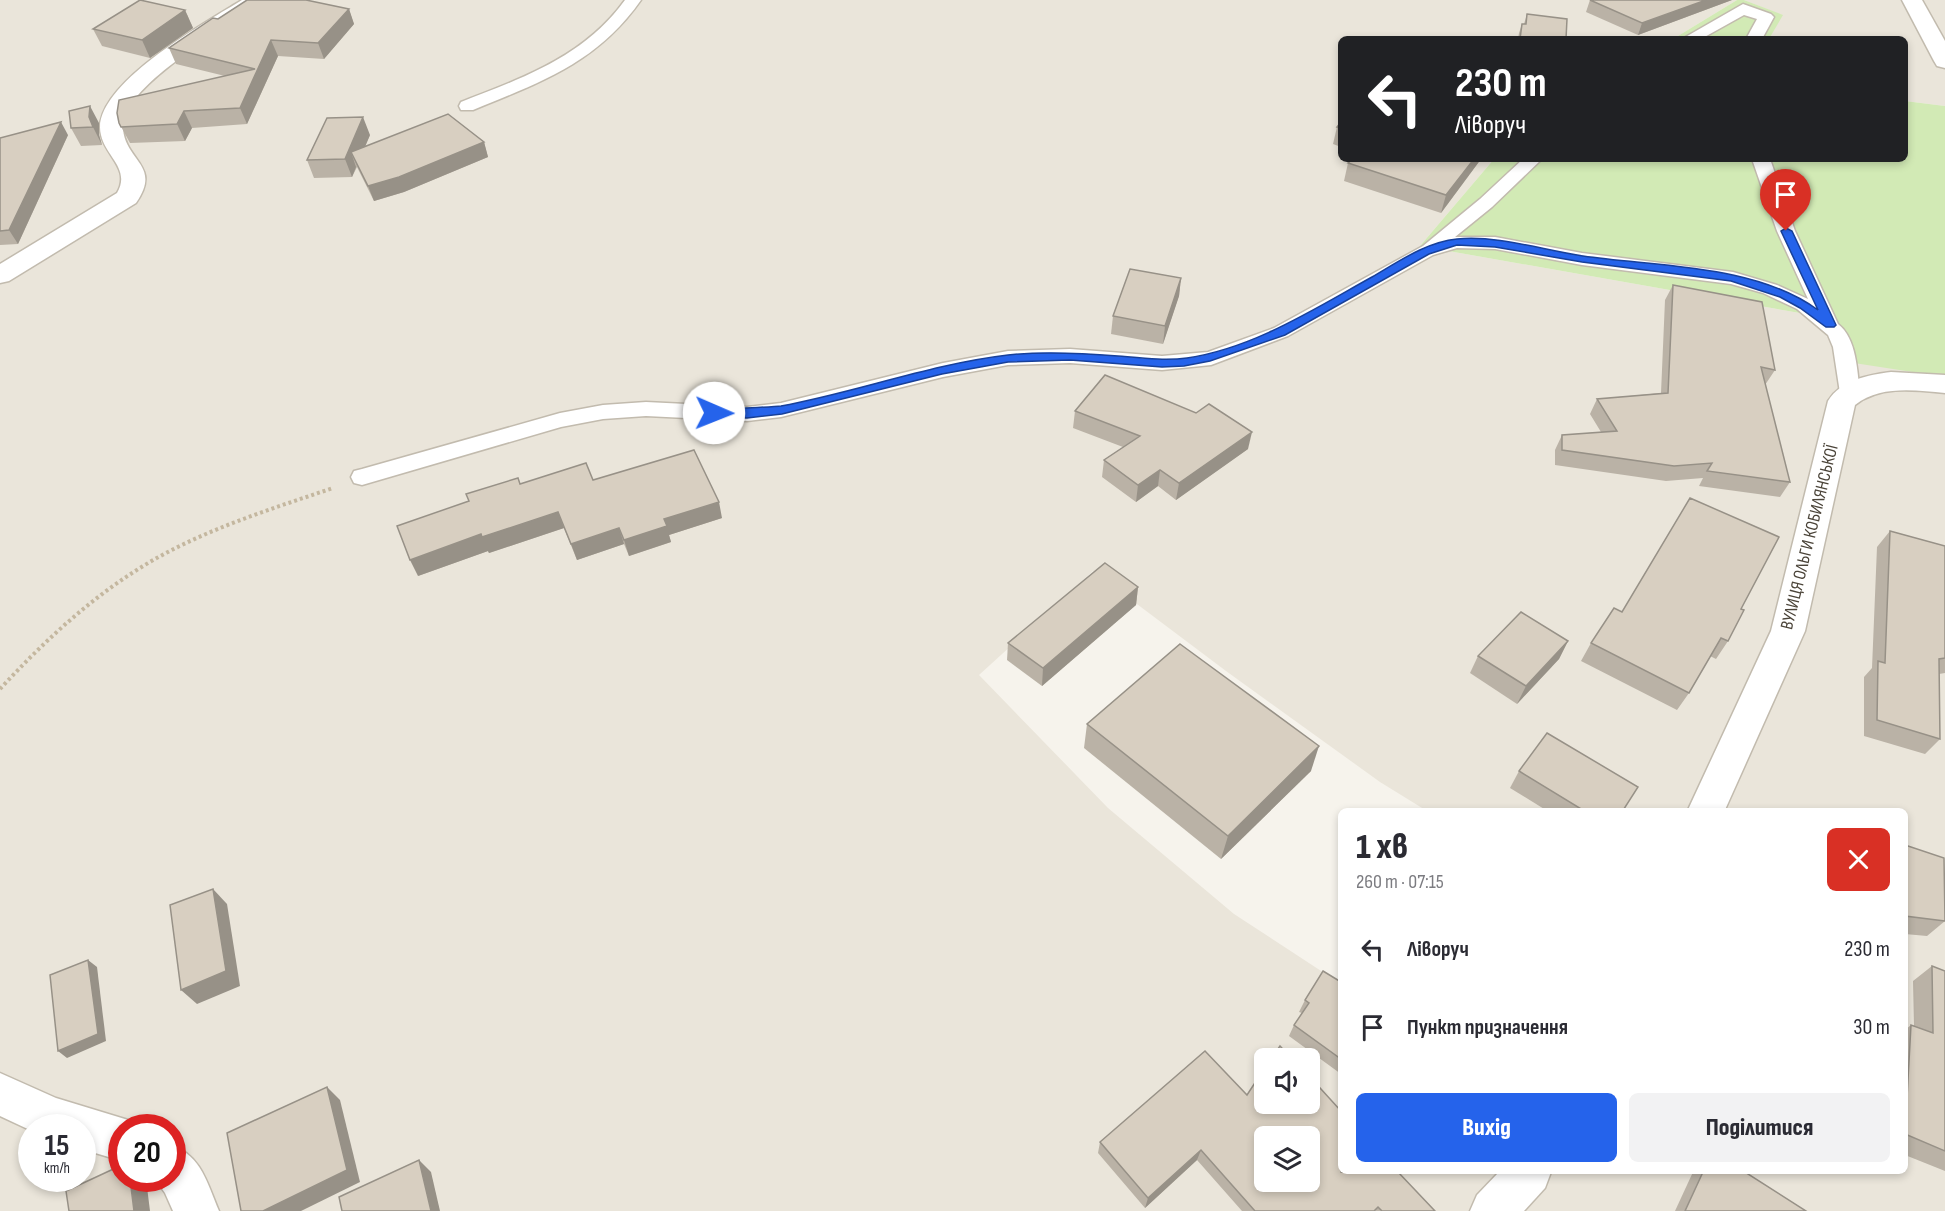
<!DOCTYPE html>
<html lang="uk">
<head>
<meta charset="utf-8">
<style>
  :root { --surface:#fff; --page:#f2f2f3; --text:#2b2b33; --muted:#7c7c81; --accent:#2563eb }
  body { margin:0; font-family:"Sofia Sans Condensed",sans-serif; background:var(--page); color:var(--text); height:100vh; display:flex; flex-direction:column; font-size:22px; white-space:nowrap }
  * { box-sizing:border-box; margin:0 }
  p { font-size:20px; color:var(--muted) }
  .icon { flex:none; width:33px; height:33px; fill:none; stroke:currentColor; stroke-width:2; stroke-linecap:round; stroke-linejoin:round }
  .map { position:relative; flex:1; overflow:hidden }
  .sheet { position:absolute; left:1338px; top:808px; width:570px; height:366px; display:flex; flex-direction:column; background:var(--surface); border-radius:9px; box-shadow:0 3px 9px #0003 }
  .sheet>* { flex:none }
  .guide { position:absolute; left:1338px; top:36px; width:570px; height:126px; border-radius:9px; box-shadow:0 3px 9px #0003; background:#202124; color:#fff; overflow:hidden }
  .tools { position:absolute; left:1254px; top:1048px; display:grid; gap:12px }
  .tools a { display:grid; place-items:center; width:66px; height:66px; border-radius:9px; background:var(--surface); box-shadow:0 3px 9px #0003; font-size:30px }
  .speed { position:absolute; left:18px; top:1114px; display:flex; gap:12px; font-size:30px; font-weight:700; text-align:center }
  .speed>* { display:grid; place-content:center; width:78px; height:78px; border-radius:50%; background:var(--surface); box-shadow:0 3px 9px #0003; line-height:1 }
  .speed small { font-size:15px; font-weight:400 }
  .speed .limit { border:9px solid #d22; background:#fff; color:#111 }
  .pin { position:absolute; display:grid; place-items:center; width:51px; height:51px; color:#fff; margin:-62px -26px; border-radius:50% 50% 50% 0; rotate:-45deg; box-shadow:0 0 6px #0007 }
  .pin .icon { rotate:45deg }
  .me { position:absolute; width:66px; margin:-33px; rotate:91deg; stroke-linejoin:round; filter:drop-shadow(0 0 4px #0008) }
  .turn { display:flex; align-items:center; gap:21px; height:126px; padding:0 18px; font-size:27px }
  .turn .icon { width:78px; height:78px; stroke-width:2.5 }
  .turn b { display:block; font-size:42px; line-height:51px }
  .round { display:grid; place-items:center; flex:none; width:63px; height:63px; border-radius:9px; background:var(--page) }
  .headline { display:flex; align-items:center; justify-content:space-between; height:102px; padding:0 18px }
  h1 { font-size:36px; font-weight:800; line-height:45px }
  .button { display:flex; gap:12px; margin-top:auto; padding:12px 18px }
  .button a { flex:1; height:69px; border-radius:9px; background:var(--accent); color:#fff; font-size:24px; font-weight:800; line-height:69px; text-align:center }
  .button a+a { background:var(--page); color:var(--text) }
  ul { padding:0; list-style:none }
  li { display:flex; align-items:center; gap:18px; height:78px; padding:0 18px }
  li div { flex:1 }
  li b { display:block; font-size:22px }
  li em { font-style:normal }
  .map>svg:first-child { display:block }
  .residential { fill:#eae5da; fill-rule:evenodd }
  .green { fill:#d2eab5 }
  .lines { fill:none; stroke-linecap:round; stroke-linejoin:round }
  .service-casing { stroke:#c2bbae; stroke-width:3 }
  .minor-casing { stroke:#c2bbae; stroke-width:3 }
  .path { stroke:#c4b79f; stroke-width:4; stroke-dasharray:3 3; stroke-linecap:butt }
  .service { fill:#fff; fill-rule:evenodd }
  .minor { fill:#fff; fill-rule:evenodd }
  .wall { fill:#bab2a6 }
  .shaded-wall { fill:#979187 }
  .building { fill:#d8cfc1; stroke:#979187; stroke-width:1.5; fill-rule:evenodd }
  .route { fill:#2563eb; stroke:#184099; stroke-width:1.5 }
  .labels { text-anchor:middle; stroke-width:4.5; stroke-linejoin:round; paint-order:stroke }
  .street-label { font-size:18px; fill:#4b4439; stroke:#fff }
</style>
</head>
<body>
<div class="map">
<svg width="1945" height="1211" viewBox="0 0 1945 1211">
  <rect width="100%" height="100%" fill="#f6f3ec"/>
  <!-- residential -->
  <g class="residential">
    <path d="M 0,0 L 1737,0 L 1673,39 L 1341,39 L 1341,159 L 1494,159 L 1420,246 L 1834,319 L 1945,377 L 1945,1211 L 0,1211 ZM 1093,571 L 1226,671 L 1380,782 L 1427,811 L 1905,812 L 1905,1172 L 1341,1172 L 1341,984 L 1234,914 L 1108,808 L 979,675 ZM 1264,1059 L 1310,1059 L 1310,1104 L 1264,1104 ZM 32,1128 L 82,1128 L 82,1179 L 32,1179 ZM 122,1128 L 172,1128 L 172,1179 L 122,1179 ZM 1264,1137 L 1310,1137 L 1310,1182 L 1264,1182 Z"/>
    <polygon points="1744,0 1945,0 1945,106 1905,101 1905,39 1769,39 1782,15"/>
  </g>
  <!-- green -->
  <g class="green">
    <polygon points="1737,0 1744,0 1783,15 1769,39 1673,39"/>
    <polygon points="1905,101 1945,106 1945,377 1854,363 1834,319 1420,246 1494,159 1905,159"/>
  </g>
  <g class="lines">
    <!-- service casing -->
    <g class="service-casing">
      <g id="service">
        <path d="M 625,0 L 641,0 C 597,63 541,82 473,110 L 461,110 L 459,106 L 461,102 C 523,78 585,56 625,0 Z"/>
        <polygon points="1743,4 1771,14 1774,17 1762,39 1746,39 1757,19 1744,15 1701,39 1682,39"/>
        <path d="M 1523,159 L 1542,159 L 1492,207 L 1455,237 L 1495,237 L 1582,253 L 1733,272 L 1777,285 L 1808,299 L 1777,231 L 1752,159 L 1770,159 L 1795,231 L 1838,324 C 1857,339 1857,371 1860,393 L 1857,398 L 1850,400 L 1843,398 L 1840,393 L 1833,347 L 1828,335 L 1797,309 L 1763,293 L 1731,284 L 1582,265 L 1495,249 L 1457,248 L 1433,255 L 1288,336 L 1211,365 L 1162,370 L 1070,363 L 1008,365 L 943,377 L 781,417 L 747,421 L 646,416 L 603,419 L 561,427 L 362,485 L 354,483 L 351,477 L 354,471 L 362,469 L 560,413 L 603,405 L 646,402 L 747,407 L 781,403 L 943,363 L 1008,351 L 1070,349 L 1162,356 L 1208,352 L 1274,328 L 1423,246 L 1480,199 Z"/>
      </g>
    </g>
    <!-- minor casing -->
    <g class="minor-casing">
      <g id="minor">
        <path d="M 242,0 L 267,0 L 264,4 C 232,24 118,87 123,129 C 126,162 162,165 136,203 L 9,281 L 0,283 L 0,264 L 117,193 C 131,169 106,157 101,135 C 88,87 208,21 242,0 Z"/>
        <polygon points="1902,0 1922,0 1945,41 1945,68 1937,66 1934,61"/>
        <path d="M 1891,372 L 1945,375 L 1945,393 C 1915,390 1880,385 1855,405 L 1805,631 L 1724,812 L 1687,812 L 1771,631 L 1828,401 C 1841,380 1868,375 1891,372 Z"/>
        <polygon points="0,1073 56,1098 138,1123 139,1128 122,1128 122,1161 82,1149 82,1128 32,1128 32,1131 0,1116"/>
        <path d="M 172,1145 C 202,1157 207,1183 219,1211 L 173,1211 L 165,1193 L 155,1179 L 172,1179 Z"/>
        <polygon points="1499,1172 1551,1172 1545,1188 1524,1211 1470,1211 1477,1195"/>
      </g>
    </g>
    <!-- path -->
    <path class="path" d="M 0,689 C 49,636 102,587 166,553 C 219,525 277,507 333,488"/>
    <!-- service -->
    <use href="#service" class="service"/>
    <!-- minor -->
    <use href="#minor" class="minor"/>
  </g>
  <!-- wall -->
  <g class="wall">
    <polygon points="1590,0 1732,0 1638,35 1586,12"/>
    <polygon points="349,9 354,24 324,59 278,56 247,124 192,128 185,141 130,143 119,123 225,76 176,64 169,48 218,19"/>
    <polygon points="185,10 193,28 150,58 102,46 93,29"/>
    <polygon points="1527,14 1566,39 1518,39 1519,33 1522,24 1524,24"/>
    <polygon points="1341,122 1341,147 1333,144 1337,127"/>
    <polygon points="99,123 99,135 102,145 81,146 71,128"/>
    <polygon points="68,135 18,244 0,245 0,138"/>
    <polygon points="370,135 365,147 484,142 488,157 404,192 374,201 357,167 352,177 314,178 307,160"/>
    <polygon points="1481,159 1441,213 1344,181 1348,163"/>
    <polygon points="1181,278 1179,296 1163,344 1111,334 1113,316"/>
    <polygon points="1673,285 1775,370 1765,385 1790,482 1780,497 1699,486 1703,478 1666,481 1555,465 1555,450 1562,435 1601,432 1590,414 1597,399 1661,393 1665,300"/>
    <polygon points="1075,411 1248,449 1176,500 1158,486 1136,502 1102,477 1104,460 1123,447 1073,428"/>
    <polygon points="593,480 722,518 669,535 671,542 629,556 624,544 577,560 564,528 489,553 488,551 418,576 520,484"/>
    <polygon points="1890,531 1945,546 1945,673 1939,674 1940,739 1925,754 1864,736 1864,677 1872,668 1877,547"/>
    <polygon points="1138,587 1136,605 1042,686 1007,660 1008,643"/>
    <polygon points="1741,609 1728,641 1716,659 1710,656 1689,693 1677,710 1581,661 1591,643 1622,612"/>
    <polygon points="1568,641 1559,659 1517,704 1470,673 1478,656"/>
    <polygon points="1087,724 1311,771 1221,859 1084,748"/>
    <polygon points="1519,771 1622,812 1549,812 1510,788"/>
    <polygon points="1905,845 1945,921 1927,936 1905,934"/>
    <polygon points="1932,966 1945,971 1945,1171 1905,1155 1905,1030 1911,1025 1914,1026 1913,981"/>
    <polygon points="1341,982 1341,1074 1289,1036 1294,1025 1302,1013 1299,1012 1305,1000"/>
    <polygon points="1247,1095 1435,1211 1242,1211 1197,1160 1145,1208 1098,1153 1100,1142"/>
    <polygon points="1693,1172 1745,1172 1806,1211 1675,1211"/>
  </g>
  <!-- shaded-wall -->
  <g class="shaded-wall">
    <polygon points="1706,0 1732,0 1638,35 1642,23"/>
    <polygon points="349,9 354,24 324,59 318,43"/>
    <polygon points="185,10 193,28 150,58 142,40"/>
    <polygon points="271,40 278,56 247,124 240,108"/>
    <polygon points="90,106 99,123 99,135 102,145 93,127 89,117"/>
    <polygon points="184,111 192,128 185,141 177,124"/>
    <polygon points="363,117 370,135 357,165 351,152 356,167 352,177 345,159"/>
    <polygon points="61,122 68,135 18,244 9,230"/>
    <polygon points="484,142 488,157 404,192 374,201 368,186"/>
    <polygon points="1474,159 1481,159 1441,213 1446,195"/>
    <polygon points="1181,278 1179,296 1163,344 1165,326"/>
    <polygon points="1252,432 1248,449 1176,500 1179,483"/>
    <polygon points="1160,470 1158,486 1136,502 1138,485"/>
    <polygon points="719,502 722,518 669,535 671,542 629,556 624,540 664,519"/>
    <polygon points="558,512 564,528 489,553 488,551 418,576 410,560 481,534"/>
    <polygon points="619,528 624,544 577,560 571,544"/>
    <polygon points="1138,587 1136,605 1042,686 1043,668"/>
    <polygon points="1568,641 1559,659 1517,704 1526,686"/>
    <polygon points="1319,746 1311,771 1221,859 1228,836"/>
    <polygon points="213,889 227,904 240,986 197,1004 181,990"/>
    <polygon points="88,960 97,967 106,1041 67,1058 58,1051"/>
    <polygon points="327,1087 340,1100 360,1182 301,1211 263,1211"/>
    <polygon points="1201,1150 1197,1160 1145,1208 1148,1198"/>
    <polygon points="419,1160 431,1172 440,1211 431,1211"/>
    <polygon points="130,1179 146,1179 150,1211 134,1211"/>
  </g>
  <!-- building -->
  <g class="building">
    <polygon points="140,0 185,10 142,40 93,29"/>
    <polygon points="247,0 306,0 349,9 318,43 271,40 240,108 184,111 177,124 121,127 119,123 117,113 119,100 255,69 169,48 213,18 218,19"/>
    <polygon points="1590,0 1706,0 1642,23"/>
    <polygon points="1527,14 1567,19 1566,39 1520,39 1522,24 1526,24"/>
    <polygon points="90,106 89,117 93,127 71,128 69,111"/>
    <polygon points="448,114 484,142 399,177 368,186 351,152"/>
    <polygon points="363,117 345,159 307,160 327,118"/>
    <polygon points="61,122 9,230 0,231 0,138"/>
    <polygon points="1341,122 1341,128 1337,127"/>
    <polygon points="1353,159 1474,159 1446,195 1348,163"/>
    <polygon points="1130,269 1181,278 1165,326 1113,316"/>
    <polygon points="1673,285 1762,302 1775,370 1761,367 1790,482 1707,471 1712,463 1674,466 1562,450 1562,435 1617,431 1597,399 1668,393"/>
    <polygon points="1105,375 1196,413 1209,404 1252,432 1179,483 1160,470 1138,485 1104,460 1140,436 1075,411"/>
    <polygon points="694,450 719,502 664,519 667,526 624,540 619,528 571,544 558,512 482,537 481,534 410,560 397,526 469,501 466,494 518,478 520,484 586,463 593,480"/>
    <polygon points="1690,498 1779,537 1741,609 1744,610 1728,641 1721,638 1689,693 1591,643 1614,608 1622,612"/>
    <polygon points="1890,531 1945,546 1945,658 1939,659 1940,739 1877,720 1878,661 1885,663"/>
    <polygon points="1105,563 1138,587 1043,668 1008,643"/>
    <polygon points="1521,612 1568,641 1526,686 1478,656"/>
    <polygon points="1180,644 1319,746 1228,836 1087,724"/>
    <polygon points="1547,733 1638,787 1622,812 1586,812 1519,771"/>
    <polygon points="1905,845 1944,858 1945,921 1905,916"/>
    <polygon points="213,889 226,971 181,990 170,905"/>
    <polygon points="88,960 98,1034 58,1051 50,975"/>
    <polygon points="1932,966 1945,971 1945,1151 1905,1134 1911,1025 1933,1033"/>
    <polygon points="1323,971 1341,982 1341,1059 1294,1025 1309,1003 1305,1000"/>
    <polygon points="1280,1046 1292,1059 1271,1059"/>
    <path d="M 1205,1051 L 1247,1095 L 1264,1069 L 1264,1104 L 1310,1104 L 1310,1077 L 1341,1111 L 1341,1172 L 1398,1172 L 1435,1211 L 1382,1211 L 1378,1207 L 1374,1211 L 1255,1211 L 1201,1150 L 1148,1198 L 1100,1142 ZM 1264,1137 L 1310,1137 L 1310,1182 L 1264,1182 Z"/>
    <polygon points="327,1087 347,1170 263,1211 241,1211 227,1133"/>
    <polygon points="419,1160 431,1211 342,1211 339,1197"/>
    <polygon points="122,1165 122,1179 130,1179 134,1211 69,1211 66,1191"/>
    <polygon points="1703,1172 1745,1172 1806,1211 1685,1211"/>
  </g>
  <!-- route -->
  <path class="route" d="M 1786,228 L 1792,231 L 1836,325 L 1834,327 L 1826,327 L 1800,308 L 1780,297 L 1731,281 L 1582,262 L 1495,247 L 1457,245 L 1429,254 L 1285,335 L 1210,361 L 1184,366 L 1162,367 L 1070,360 L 1008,362 L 942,374 L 782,414 L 747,418 L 714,417 L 708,413 C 715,407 767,408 781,406 C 857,392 931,364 1008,355 C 1044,351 1081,353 1118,356 C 1141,358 1165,361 1187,358 C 1254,348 1314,309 1372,277 C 1398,262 1426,242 1457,239 C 1498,235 1542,250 1583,256 C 1658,267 1755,264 1818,310 L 1781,231 Z"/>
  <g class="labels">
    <!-- street labels -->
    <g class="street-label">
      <text transform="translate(1809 537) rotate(-76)" y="6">ВУЛИЦЯ ОЛЬГИ КОБИЛЯНСЬКОЇ</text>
    </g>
  </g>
</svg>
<div class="tools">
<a><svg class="icon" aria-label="sound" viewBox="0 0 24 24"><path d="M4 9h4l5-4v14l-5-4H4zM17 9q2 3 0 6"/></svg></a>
<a><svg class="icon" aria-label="layers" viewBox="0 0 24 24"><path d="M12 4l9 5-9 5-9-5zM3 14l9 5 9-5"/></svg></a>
</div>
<div class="speed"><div>15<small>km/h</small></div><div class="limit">20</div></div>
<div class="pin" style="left:1786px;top:231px;background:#d93025"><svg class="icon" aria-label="arrive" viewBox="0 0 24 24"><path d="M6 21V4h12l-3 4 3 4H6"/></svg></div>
<svg class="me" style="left:714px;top:413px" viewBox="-20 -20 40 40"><circle r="19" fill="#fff"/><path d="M0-13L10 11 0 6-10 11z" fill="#2563eb"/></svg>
<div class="guide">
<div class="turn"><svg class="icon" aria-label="left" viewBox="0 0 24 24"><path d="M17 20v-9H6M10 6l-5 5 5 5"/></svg><div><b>230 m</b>Ліворуч</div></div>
</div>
<section class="sheet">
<div class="headline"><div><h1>1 хв</h1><p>260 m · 07:15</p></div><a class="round" style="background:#d93025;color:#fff"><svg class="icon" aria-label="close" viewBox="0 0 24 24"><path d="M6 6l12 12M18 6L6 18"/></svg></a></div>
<ul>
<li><svg class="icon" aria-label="left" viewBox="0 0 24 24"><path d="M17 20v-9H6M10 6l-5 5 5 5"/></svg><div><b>Ліворуч</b></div><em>230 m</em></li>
<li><svg class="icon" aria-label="arrive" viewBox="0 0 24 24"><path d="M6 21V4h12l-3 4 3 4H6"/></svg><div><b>Пункт призначення</b></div><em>30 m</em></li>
</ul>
<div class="button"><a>Вихід</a><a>Поділитися</a></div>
</section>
</div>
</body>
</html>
